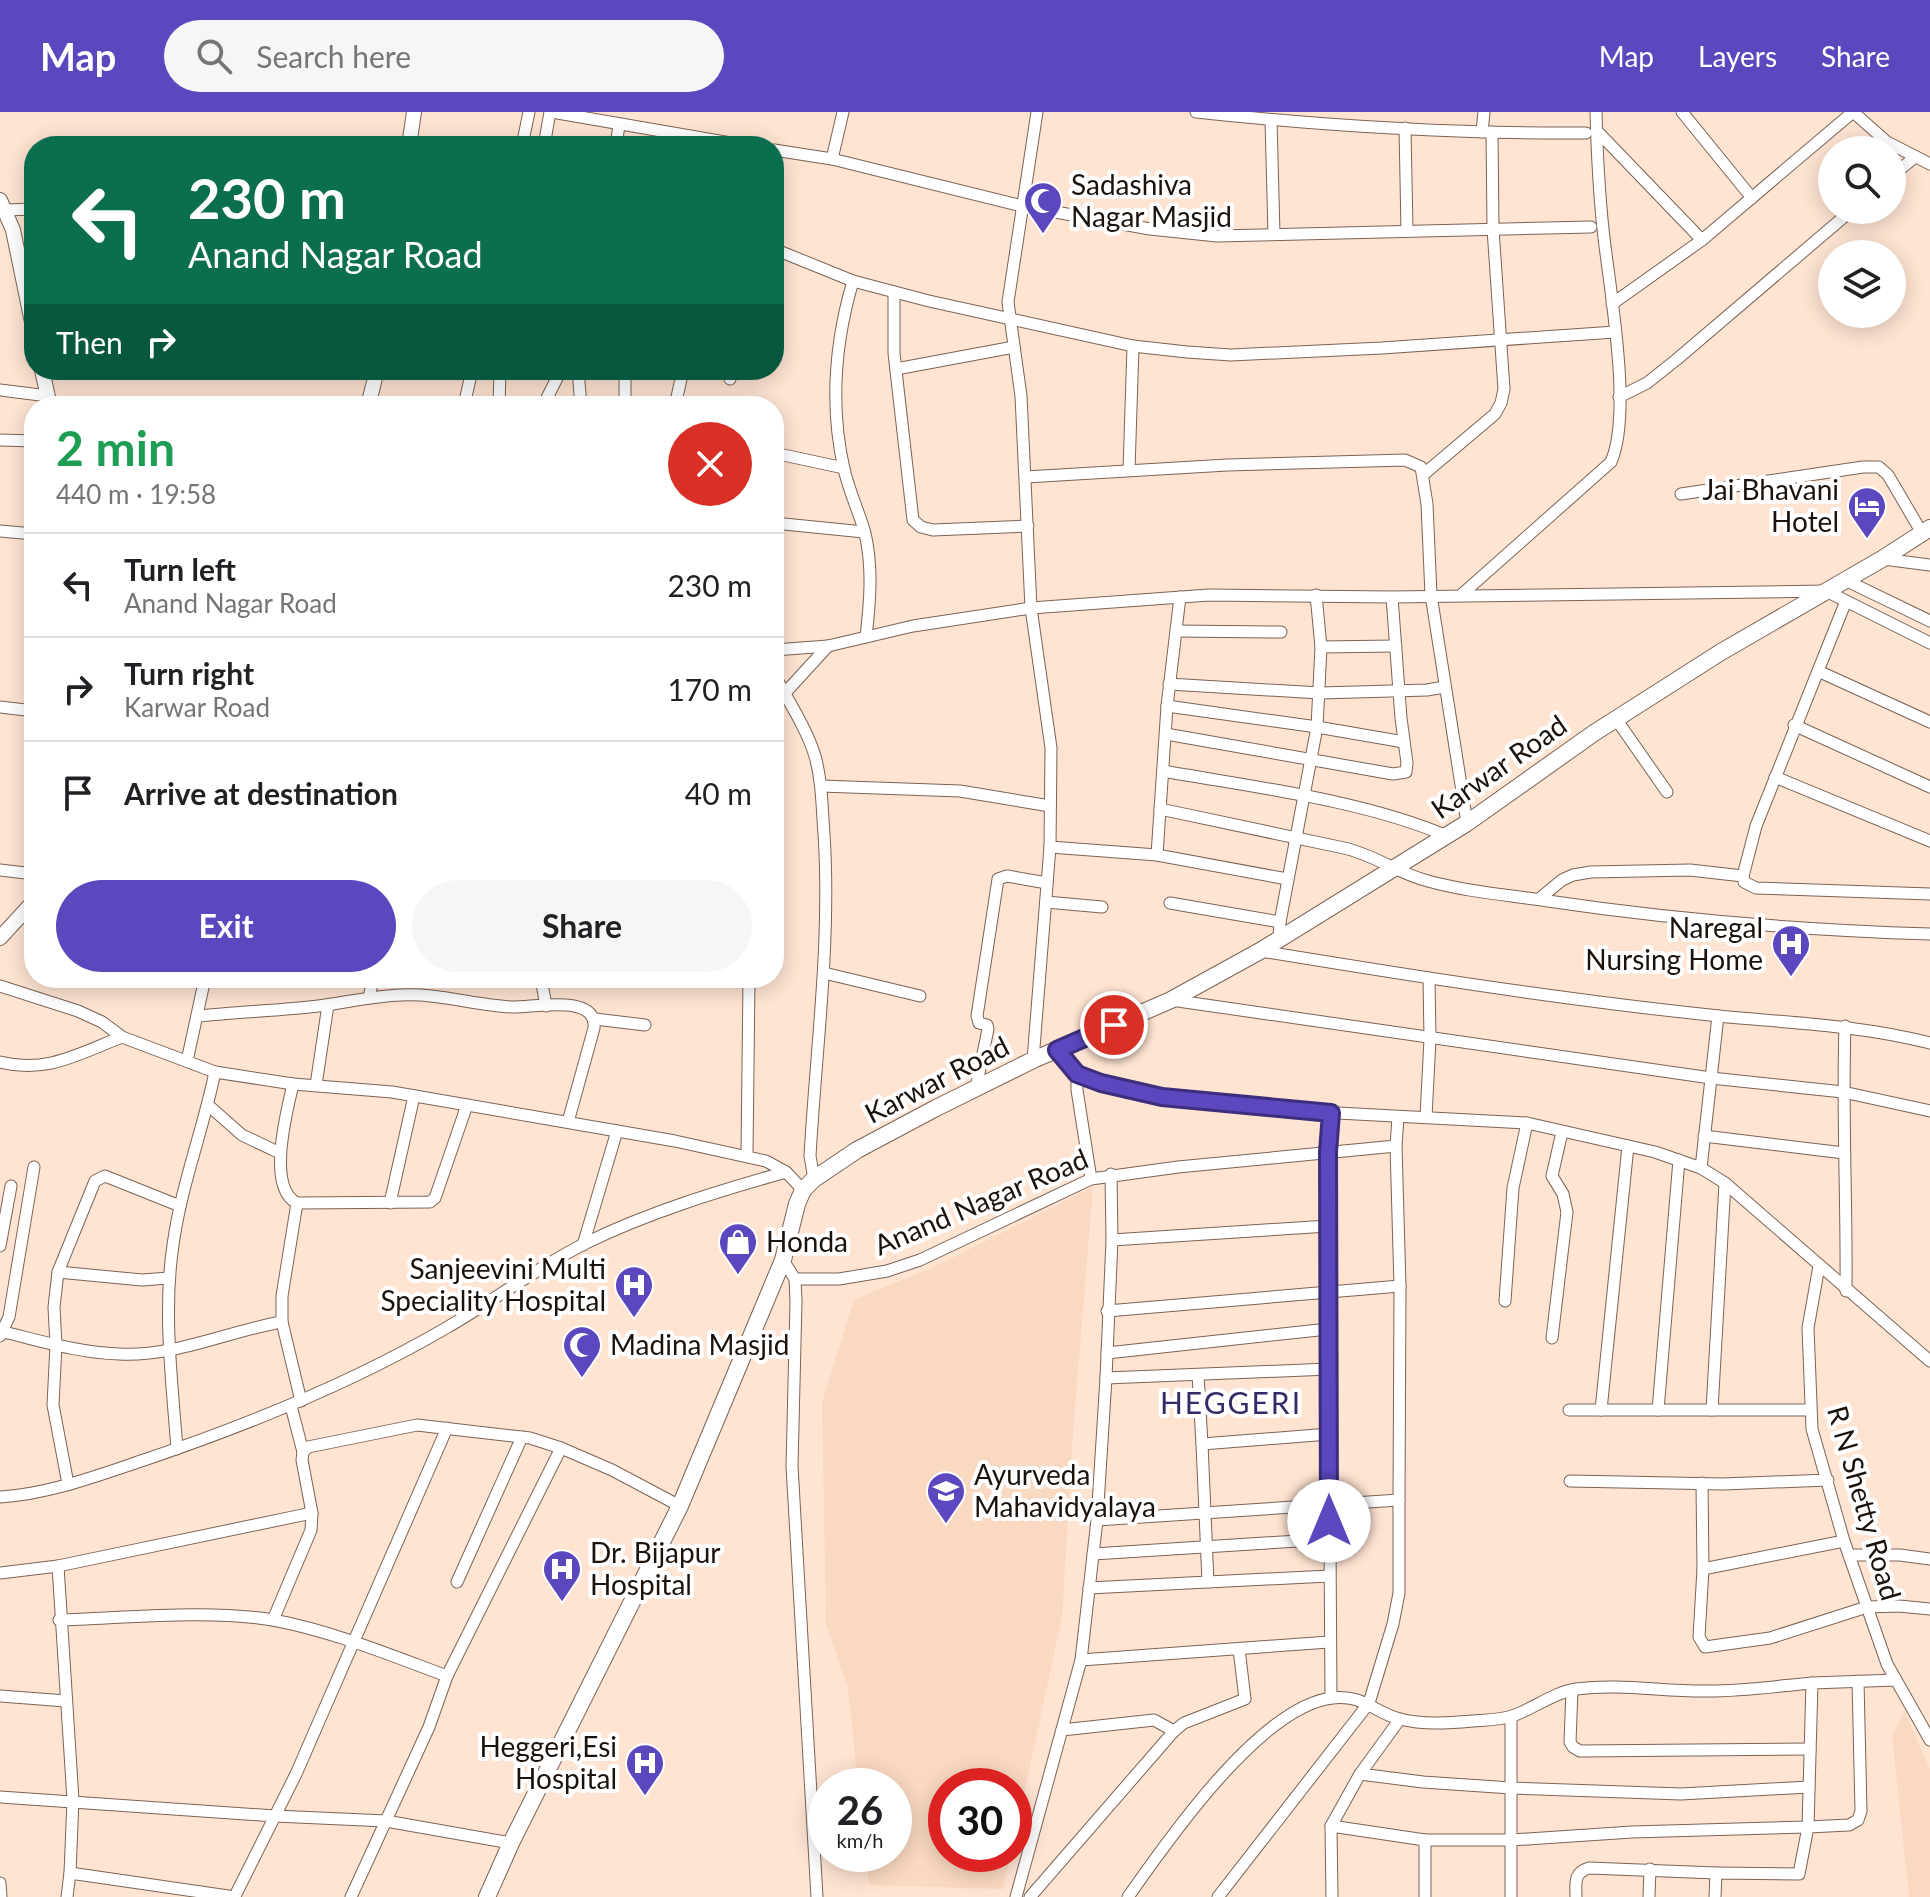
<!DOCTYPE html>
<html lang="en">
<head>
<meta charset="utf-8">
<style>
  :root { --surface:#fff; --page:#f6f6f6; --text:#202124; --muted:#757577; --line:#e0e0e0; --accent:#5c47bf }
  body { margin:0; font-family:Lato,sans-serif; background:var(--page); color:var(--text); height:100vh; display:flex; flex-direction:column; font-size:30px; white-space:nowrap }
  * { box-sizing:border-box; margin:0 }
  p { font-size:26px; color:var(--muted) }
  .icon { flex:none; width:44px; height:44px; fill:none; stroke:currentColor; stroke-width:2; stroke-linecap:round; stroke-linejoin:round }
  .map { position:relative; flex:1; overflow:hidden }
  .details { position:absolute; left:24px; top:284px; width:760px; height:592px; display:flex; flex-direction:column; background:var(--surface); border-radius:32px; box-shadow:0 4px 20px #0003 }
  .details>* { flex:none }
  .guide { position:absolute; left:24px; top:24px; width:760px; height:244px; border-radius:32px; box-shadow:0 4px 20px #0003; background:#0b6e4f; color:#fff; overflow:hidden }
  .tools { position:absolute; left:1818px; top:24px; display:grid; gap:16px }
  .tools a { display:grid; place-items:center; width:88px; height:88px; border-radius:50%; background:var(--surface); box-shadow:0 4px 20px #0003; font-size:40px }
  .speed { position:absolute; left:808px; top:1656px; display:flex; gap:16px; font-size:40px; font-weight:700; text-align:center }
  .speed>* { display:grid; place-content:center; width:104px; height:104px; border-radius:50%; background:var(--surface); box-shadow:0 4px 20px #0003; line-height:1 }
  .speed small { font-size:20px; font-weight:400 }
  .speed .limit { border:12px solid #d22; background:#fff; color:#111 }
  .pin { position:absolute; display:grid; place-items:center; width:68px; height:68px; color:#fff; margin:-34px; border:4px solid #fff; border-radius:50%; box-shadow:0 2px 8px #0007 }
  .me { position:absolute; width:88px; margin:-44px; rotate:0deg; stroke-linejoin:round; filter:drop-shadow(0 0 6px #0008) }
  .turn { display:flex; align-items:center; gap:28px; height:168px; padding:0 32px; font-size:36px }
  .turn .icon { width:104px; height:104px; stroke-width:2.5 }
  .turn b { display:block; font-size:56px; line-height:68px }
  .then { display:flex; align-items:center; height:76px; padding:0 32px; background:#0003; gap:16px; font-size:30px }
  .round { display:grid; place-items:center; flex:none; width:84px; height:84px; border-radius:42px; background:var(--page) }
  .overview { display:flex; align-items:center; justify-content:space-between; height:136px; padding:0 32px }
  h1 { font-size:48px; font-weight:700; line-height:60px; color:#1e9e55 }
  .action { display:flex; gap:16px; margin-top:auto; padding:16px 32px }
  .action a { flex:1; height:92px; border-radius:48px; background:var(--accent); color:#fff; font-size:32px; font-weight:700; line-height:92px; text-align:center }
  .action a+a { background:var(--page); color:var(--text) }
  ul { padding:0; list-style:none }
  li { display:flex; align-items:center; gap:24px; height:104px; padding:0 32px; border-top:2px solid var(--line) }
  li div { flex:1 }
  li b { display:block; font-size:30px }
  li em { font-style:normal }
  header { display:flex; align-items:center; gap:48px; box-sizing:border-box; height:112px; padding:0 40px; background:var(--accent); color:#fff }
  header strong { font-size:38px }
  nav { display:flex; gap:44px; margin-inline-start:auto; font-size:28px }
  .search { width:560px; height:72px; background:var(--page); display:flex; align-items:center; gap:20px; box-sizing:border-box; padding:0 28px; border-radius:44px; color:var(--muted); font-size:30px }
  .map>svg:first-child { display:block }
  .built { fill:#fad9c2 }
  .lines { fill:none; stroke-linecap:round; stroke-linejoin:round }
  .minor-casing { stroke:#7a6354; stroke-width:13 }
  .major-casing { stroke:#7a6354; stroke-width:16 }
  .highway-casing { stroke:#7a6354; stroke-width:18 }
  .minor { stroke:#fff; stroke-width:11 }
  .major { stroke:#fff; stroke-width:14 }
  .highway { stroke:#fff; stroke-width:16 }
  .route-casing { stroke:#3c2e7c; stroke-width:20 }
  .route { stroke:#5c47bf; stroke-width:14 }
  .labels { text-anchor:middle; stroke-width:8; stroke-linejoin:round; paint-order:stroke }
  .poi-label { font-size:28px; fill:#1b120c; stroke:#fff; text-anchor:start }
  .street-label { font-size:28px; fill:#1b120c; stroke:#fff }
  .neighbourhood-label { font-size:30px; letter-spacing:2px; fill:#332b66; stroke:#fff }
</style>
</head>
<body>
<header>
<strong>Map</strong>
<div class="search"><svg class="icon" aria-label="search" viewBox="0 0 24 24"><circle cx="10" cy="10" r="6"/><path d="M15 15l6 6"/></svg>Search here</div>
<nav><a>Map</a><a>Layers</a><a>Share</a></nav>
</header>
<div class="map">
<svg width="1930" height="1785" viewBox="0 0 1930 1785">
  <rect width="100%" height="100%" fill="#ffe4d2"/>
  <!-- built -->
  <g class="built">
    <polygon points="1093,1075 1073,1321 1062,1505 1014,1729 1014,1674 946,1674 946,1742 1011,1742 1003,1777 869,1773 866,1742 894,1742 894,1674 858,1674 848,1576 826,1512 822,1290 854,1188 940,1152"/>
    <polygon points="1904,1599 1930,1657 1930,1785 1909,1785 1892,1623"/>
  </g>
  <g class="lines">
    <!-- minor casing -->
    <g class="minor-casing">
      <g id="minor">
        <polyline points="552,0 748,34"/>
        <path d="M 1196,0 C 1326,14 1457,22 1586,21"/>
        <polyline points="1682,0 1752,86"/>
        <polyline points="1853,0 1887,30 1930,52"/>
        <polyline points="1271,8 1274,122"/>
        <polyline points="1405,16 1407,119"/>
        <polyline points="1597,19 1702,128"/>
        <polyline points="1482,20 1484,0"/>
        <polyline points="522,34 529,0"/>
        <polyline points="544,34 550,0"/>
        <polyline points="616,34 619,13"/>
        <polyline points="774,38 832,47 1022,94 1150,117 1217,124 1591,115"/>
        <polyline points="832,47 843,0"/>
        <polyline points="1892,64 1915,45"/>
        <polyline points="5,98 34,97"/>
        <polyline points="774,137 853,169 929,189 1133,234 1187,240 1231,243 1382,236 1615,220"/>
        <path d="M 853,169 C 835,230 830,295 844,357 C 849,379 859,400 865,421 C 873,456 870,490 866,525"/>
        <polyline points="894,180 894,241 913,408 921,415 933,418 1028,414"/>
        <polyline points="1612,192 1702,128 1853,0"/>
        <polyline points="896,257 1014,235"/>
        <polyline points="578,258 581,294"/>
        <polyline points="625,258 625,294"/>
        <polyline points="730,267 732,258"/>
        <polyline points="0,278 48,284"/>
        <polyline points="1619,285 1647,271 1676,248 1852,98"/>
        <polyline points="465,289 472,258"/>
        <polyline points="499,294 500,258"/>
        <polyline points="543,294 561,258"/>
        <polyline points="675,294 683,258"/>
        <polyline points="0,328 34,329"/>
        <polyline points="774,341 844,356"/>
        <polyline points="1129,358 1133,234"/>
        <polyline points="1424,362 1495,302 1501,291 1504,277 1493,117 1492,20"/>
        <polyline points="1026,365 1227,353 1405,348 1421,355 1427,392 1431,483 1467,711"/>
        <polyline points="1681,382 1863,355 1879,355 1888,363 1922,421"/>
        <polyline points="774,411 864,420"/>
        <polyline points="0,419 34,422"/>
        <polyline points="1883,447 1930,453"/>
        <polyline points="1845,468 1930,509"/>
        <path d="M 1461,483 L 1611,350 C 1633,299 1609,175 1603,117 C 1599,79 1597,39 1596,0"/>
        <polyline points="1846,489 1756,714 1743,764 1744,770 1756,776 1930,782"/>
        <polyline points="1176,519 1281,520"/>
        <polyline points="1321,535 1396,534"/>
        <polyline points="774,538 828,534 913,514 1031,496 1209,483 1392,485 1826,479 1930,531"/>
        <polyline points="1818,559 1930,610"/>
        <path d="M 774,562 C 788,589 806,615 815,644 C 822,669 822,696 824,722 C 831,830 816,937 810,1044 L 814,1067"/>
        <polyline points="1169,572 1320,581 1427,578 1445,575"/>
        <polyline points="774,593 828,534"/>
        <polyline points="1167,594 1317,615 1404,630"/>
        <polyline points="0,595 34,599"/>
        <polyline points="1616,607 1667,680"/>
        <polyline points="1794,613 1930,675"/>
        <polyline points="1166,622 1393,662 1406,660 1407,651 1401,606 1392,485"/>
        <path d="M 1163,659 C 1253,675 1363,688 1447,724"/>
        <polyline points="1775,665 1930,729"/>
        <polyline points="821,674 960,679 1050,694"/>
        <path d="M 1160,697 L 1344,736 C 1375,743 1397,761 1428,769 C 1467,780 1509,783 1548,789 C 1675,808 1802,818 1930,822"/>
        <polyline points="1050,735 1157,743 1287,767"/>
        <polyline points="1157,743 1167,594 1180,485"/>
        <polyline points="0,758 34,762"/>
        <polyline points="1539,787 1562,768 1573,763 1591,760 1690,758 1743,764"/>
        <polyline points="1046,790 1102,795"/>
        <polyline points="1170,791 1280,810"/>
        <polyline points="1279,826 1280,810 1317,615 1321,535 1316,483"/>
        <path d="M 1261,839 C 1413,864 1565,888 1719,904 C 1790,911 1860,913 1930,931"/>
        <polyline points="824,861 920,884"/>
        <polyline points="541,866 546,894"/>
        <polyline points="0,874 78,899 102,910 122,925 215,960 293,972 392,980 675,1029 766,1049 786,1060 803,1078"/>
        <polyline points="369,886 373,866"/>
        <polyline points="1171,888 1711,966 1843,980 1930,999"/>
        <path d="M 199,904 C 235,900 272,899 309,895 C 340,892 370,884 401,883 C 438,881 474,893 511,895 C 533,896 597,881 594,916 L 568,1010"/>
        <polyline points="595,907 645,913"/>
        <path d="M 1845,914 C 1842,1002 1847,1090 1846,1179"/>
        <polyline points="1057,938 1077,962 1101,971 1162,985 1300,999 1527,1011 1655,1040 1701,1056 1725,1071 1930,1249"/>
        <polyline points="1033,948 1050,735 1051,636 1031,496 1021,284 1008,190 1037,0"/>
        <polyline points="187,949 205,866"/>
        <path d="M 0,950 C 47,962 80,941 122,925"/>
        <polyline points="1077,962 1077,978 1091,1067"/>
        <path d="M 293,972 C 287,999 266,1076 297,1091 L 430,1090 L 435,1086 L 467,993"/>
        <polyline points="316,973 328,893"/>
        <polyline points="976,976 988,917 987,913 979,911 977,904 998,767 1007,764 1047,771"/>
        <polyline points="208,993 242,1023 280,1041"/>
        <polyline points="1426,1005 1430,927 1429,866"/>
        <polyline points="1704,1024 1844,1041"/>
        <polyline points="747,1043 749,866"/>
        <polyline points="1701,1056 1718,904"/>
        <polyline points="297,1091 282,1184 282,1210 301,1289"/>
        <polyline points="390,1091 414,984"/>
        <polyline points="1112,1128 1328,1114"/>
        <polyline points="583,1133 617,1019"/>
        <polyline points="0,1134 11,1074"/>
        <polyline points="783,1148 795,1167 796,1189 792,1354 817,1785"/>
        <polyline points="1819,1154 1808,1216 1812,1317 1844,1429 1887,1552 1930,1628"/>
        <polyline points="58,1160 142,1168 169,1166"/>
        <polyline points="795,1167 839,1167 887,1159 920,1148 1091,1067 1178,1055 1396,1034 1398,1005"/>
        <polyline points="1505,1189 1513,1076 1527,1011"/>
        <polyline points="1107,1199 1400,1174"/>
        <path d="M 4,1220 C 41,1229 80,1241 119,1242 C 175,1245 228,1219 282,1210"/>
        <polyline points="0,1224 9,1205 34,1055"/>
        <polyline points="1552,1226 1567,1100 1563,1082 1552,1064 1562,1020"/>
        <polyline points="1107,1241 1328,1217"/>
        <polyline points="1198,1263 1202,1332 1329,1322"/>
        <polyline points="1106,1266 1329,1257"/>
        <polyline points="291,1294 303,1340"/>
        <polyline points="1569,1298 1809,1298"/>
        <polyline points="1601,1298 1628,1034"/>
        <polyline points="1658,1298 1679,1048"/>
        <polyline points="1712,1298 1725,1071"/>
        <polyline points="1202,1332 1208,1470"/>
        <path d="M 177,1337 C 172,1270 163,1200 173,1133 C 181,1074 203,1018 215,960"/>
        <polyline points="1570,1369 1723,1372 1828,1368"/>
        <polyline points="1702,1371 1703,1457 1699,1525 1705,1535 1770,1526 1867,1495 1899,1494 1930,1497"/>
        <polyline points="68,1372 53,1293 56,1233 54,1195 58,1160 95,1069 105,1064 180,1094"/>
        <path d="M 0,1385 C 50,1382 99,1363 147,1347 C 250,1312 352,1271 446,1216 C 493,1189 538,1155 586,1131 C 649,1100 719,1079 786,1060"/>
        <polyline points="1097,1408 1399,1388"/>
        <polyline points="1093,1442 1329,1427"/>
        <polyline points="1849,1443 1900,1443 1930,1447"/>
        <polyline points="58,1454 73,1688 70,1761"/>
        <polyline points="1703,1457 1844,1429"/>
        <polyline points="0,1461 58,1454 312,1401"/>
        <polyline points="457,1470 522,1325"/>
        <polyline points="1089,1476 1329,1464"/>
        <path d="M 59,1508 C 125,1506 209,1497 273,1508 C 332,1519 390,1543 447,1564"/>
        <polyline points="273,1508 311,1418 312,1401 302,1348 303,1340 308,1335 417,1313 530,1326 561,1336 612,1358 680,1394"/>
        <polyline points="1081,1548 1329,1530"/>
        <polyline points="1572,1578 1570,1630 1573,1635 1580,1639 1810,1637"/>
        <polyline points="0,1584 66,1589"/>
        <polyline points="1331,1586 1328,1114 1331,1001"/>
        <polyline points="1062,1618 1154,1608 1174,1619"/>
        <polyline points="1360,1662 1423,1670 1511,1676 1681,1682 1809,1675"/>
        <polyline points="0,1685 275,1704 386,1709 511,1731"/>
        <polyline points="1331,1714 1425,1728 1511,1728 1632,1720 1808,1715 1812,1571 1896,1568"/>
        <polyline points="0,1771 1,1785"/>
        <polyline points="235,1784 296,1662 447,1316"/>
        <polyline points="67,1785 70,1761 235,1785"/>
        <polyline points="351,1785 429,1615 447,1564 561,1336"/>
        <polyline points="1016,1785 1081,1548 1097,1408 1106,1266 1112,1128 1111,1062"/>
        <polyline points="1030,1785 1174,1619 1184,1611 1245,1587 1239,1537"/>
        <path d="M 1128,1785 C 1168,1728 1260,1595 1332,1586 C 1364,1582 1374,1601 1400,1607 C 1423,1613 1450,1611 1473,1609 C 1486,1608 1502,1608 1515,1603 C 1534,1596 1555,1580 1576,1577 C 1621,1571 1664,1580 1709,1579 C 1743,1579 1778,1574 1812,1571"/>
        <polyline points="1218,1785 1369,1591 1393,1512 1399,1481 1399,1388 1400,1174 1396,1034"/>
        <polyline points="1332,1785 1331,1714 1360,1662 1400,1607"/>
        <polyline points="1425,1785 1425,1728"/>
        <polyline points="1511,1785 1511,1605"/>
        <path d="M 1576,1785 C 1576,1771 1573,1761 1589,1756 L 1716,1761"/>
        <polyline points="1649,1785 1650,1757"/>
        <polyline points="1715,1785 1716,1761 1799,1762 1808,1715 1849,1713 1858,1708 1861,1699 1858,1569"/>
      </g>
    </g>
    <!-- major casing -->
    <g class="major-casing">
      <g id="major">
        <polyline points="409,34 414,0"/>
        <polyline points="0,88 13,118 34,220"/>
        <polyline points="42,258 50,294"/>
        <polyline points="368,294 377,258"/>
        <polyline points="0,826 34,789"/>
      </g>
    </g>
    <!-- highway casing -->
    <g class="highway-casing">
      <polyline id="highway" points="487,1785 511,1731 680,1394 783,1148 797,1092 803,1078 814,1067 857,1038 936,996 1033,948 1171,888 1260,839 1467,711 1594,621 1721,540 1882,447 1930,416"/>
    </g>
    <!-- minor -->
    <use href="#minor" class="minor"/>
    <!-- major -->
    <use href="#major" class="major"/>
    <!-- highway -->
    <use href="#highway" class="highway"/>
  </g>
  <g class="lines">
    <!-- route casing -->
    <g class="route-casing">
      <polyline id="route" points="1114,913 1057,938 1077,962 1101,971 1162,985 1331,1001 1328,1040 1329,1409"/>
    </g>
    <!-- route -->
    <use href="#route" class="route"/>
  </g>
  <!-- icons -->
  <defs>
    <g id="mosque-pin" transform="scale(2)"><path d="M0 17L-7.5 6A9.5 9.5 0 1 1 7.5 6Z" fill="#5c47bf" stroke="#fff"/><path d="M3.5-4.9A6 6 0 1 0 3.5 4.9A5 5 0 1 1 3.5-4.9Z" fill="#fff"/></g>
    <g id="hotel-pin" transform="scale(2)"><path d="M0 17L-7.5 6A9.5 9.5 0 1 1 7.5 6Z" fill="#5c47bf" stroke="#fff"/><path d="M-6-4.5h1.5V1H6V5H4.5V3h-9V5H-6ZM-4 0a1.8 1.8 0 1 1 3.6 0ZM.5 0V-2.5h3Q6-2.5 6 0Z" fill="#fff"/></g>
    <g id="hospital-pin" transform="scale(2)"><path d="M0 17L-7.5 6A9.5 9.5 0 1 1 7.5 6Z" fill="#5c47bf" stroke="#fff"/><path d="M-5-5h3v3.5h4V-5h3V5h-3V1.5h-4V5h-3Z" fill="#fff"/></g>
    <g id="shop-pin" transform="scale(2)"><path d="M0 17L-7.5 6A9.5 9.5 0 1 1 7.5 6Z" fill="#5c47bf" stroke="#fff"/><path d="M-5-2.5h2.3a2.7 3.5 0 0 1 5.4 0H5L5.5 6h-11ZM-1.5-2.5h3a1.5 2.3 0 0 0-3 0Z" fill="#fff"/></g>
    <g id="university-pin" transform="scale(2)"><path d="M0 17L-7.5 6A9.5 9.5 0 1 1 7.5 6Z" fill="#5c47bf" stroke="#fff"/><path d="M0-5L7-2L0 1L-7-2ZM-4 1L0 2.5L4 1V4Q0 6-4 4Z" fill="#fff"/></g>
  </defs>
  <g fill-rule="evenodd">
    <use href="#mosque-pin" x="1043" y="89"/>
    <use href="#hotel-pin" x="1867" y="394"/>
    <use href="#hospital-pin" x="1791" y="832"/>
    <use href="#shop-pin" x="738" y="1130"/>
    <use href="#hospital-pin" x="634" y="1173"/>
    <use href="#mosque-pin" x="582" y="1233"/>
    <use href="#university-pin" x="946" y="1379"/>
    <use href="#hospital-pin" x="562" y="1457"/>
    <use href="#hospital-pin" x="645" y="1651"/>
  </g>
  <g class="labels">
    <!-- poi labels -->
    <g class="poi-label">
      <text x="1071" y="83">Sadashiva<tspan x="1071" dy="32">Nagar Masjid</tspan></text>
      <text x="1839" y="388" text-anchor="end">Jai Bhavani<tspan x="1839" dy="32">Hotel</tspan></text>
      <text x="1763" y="826" text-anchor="end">Naregal<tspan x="1763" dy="32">Nursing Home</tspan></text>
      <text x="766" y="1140">Honda</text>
      <text x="606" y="1167" text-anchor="end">Sanjeevini Multi<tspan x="606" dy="32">Speciality Hospital</tspan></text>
      <text x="610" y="1243">Madina Masjid</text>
      <text x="974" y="1373">Ayurveda<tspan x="974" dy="32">Mahavidyalaya</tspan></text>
      <text x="590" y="1451">Dr. Bijapur<tspan x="590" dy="32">Hospital</tspan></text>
      <text x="617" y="1645" text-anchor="end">Heggeri,Esi<tspan x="617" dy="32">Hospital</tspan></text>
    </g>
    <!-- street labels -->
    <g class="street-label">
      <text transform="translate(1499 655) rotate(-35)" y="10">Karwar Road</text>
      <text transform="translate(937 968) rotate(-27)" y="10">Karwar Road</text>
      <text transform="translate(981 1090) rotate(-23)" y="10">Anand Nagar Road</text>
      <text transform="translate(1864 1391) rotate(74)" y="10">R N Shetty Road</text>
    </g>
    <!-- neighbourhood labels -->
    <g class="neighbourhood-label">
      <text x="1231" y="1302">HEGGERI</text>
    </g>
  </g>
</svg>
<div class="tools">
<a><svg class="icon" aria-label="search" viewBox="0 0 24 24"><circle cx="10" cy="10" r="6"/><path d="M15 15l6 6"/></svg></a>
<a><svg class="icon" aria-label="layers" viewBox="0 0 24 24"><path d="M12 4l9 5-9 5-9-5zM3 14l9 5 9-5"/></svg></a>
</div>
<div class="speed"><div>26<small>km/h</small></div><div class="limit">30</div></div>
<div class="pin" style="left:1114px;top:913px;background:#d93025"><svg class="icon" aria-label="arrive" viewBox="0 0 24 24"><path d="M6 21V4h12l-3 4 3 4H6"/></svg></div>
<svg class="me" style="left:1329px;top:1409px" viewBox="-20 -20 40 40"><circle r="19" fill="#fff"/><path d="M0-13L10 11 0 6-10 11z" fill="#5c47bf"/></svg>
<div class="guide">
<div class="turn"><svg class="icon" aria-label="left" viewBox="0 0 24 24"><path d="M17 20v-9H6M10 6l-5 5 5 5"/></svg><div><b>230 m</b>Anand Nagar Road</div></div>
<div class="then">Then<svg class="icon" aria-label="right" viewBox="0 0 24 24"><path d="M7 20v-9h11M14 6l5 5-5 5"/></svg></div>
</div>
<section class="details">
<div class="overview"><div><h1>2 min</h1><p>440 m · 19:58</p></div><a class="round" style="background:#d93025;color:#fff"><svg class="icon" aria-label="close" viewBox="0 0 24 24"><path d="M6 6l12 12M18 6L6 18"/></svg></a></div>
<ul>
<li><svg class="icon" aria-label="left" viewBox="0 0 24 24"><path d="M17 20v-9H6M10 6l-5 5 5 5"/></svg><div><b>Turn left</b><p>Anand Nagar Road</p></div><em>230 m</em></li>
<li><svg class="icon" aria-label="right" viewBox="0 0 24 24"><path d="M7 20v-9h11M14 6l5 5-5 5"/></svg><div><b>Turn right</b><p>Karwar Road</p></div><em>170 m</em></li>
<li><svg class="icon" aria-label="arrive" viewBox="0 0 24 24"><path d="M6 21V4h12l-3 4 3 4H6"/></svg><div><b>Arrive at destination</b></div><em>40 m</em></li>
</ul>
<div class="action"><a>Exit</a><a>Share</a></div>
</section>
</div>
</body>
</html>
